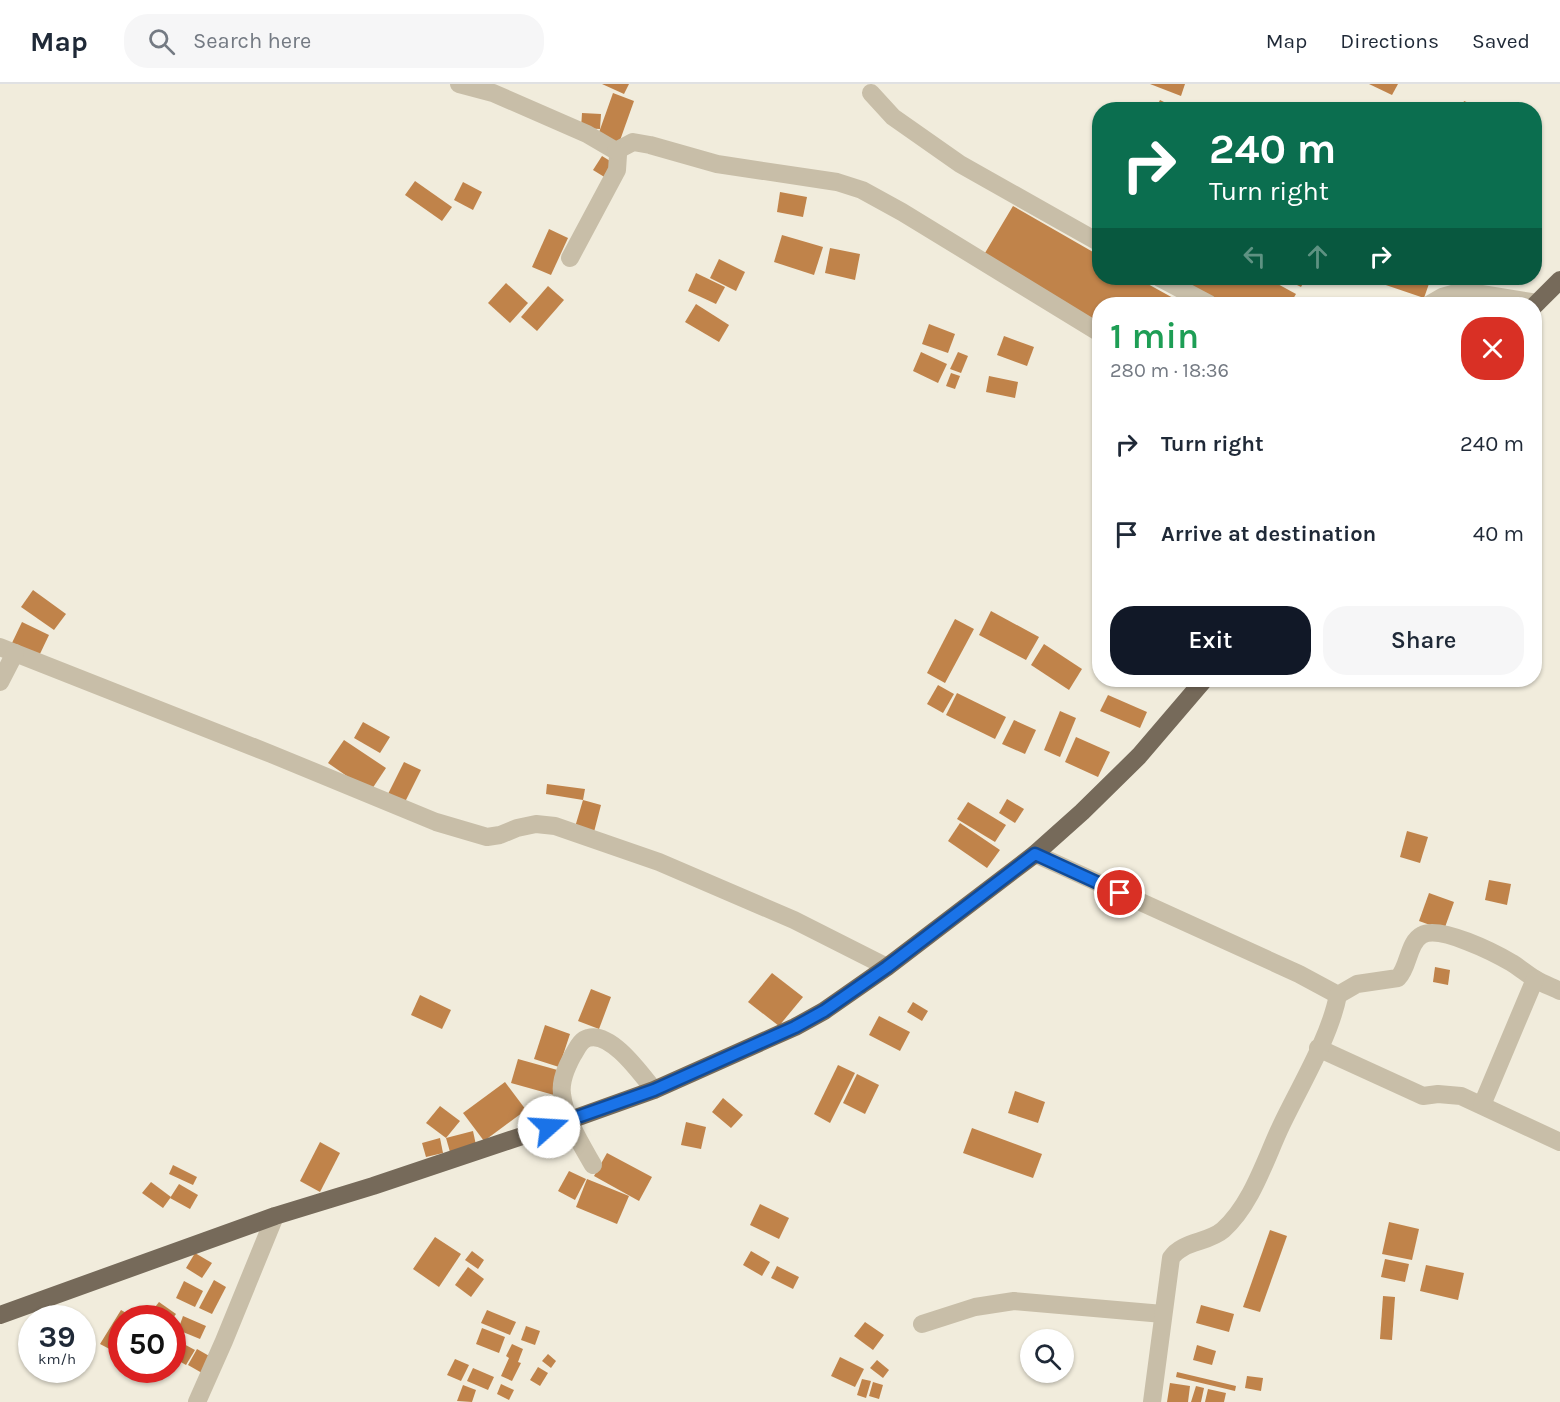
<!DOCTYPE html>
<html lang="en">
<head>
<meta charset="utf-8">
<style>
  :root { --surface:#fff; --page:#f6f6f7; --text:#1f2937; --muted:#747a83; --line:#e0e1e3; --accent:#111827 }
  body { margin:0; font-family:Karla,sans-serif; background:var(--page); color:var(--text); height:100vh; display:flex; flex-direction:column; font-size:22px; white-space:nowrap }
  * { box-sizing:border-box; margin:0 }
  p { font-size:20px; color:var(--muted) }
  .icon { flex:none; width:33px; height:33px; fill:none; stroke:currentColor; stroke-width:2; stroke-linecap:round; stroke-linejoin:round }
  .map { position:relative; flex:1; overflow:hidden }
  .panel { position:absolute; left:1092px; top:213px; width:450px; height:390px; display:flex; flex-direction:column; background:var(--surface); border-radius:24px; box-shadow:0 2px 4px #0004 }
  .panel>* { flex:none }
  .top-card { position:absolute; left:1092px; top:18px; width:450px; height:183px; border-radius:24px; box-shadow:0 2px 4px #0004; background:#0b6e4f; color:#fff; overflow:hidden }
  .tools { position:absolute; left:1020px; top:1245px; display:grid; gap:12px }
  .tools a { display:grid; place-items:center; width:54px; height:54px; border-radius:50%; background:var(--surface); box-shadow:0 2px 4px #0004; font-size:30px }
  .speed { position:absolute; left:18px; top:1221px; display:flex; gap:12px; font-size:30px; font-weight:700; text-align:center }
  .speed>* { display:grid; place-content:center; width:78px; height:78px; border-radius:50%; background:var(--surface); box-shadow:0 2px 4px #0004; line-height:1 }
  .speed small { font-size:15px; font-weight:400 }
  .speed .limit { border:9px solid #d22; background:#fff; color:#111 }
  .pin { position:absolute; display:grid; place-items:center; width:51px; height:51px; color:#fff; margin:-26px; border:3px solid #fff; border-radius:50%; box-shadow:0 2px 6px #0007 }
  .me { position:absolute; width:66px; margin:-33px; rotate:71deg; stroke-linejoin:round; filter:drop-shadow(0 0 4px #0008) }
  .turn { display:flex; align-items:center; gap:21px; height:126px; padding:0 18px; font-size:27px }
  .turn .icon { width:78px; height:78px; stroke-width:2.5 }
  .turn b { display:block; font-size:42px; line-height:51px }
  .lanes { display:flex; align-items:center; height:57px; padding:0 18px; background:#0003; justify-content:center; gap:30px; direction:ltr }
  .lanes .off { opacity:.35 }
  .round { display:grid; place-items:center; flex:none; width:63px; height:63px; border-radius:24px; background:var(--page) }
  .head { display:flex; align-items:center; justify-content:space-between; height:102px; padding:0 18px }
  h1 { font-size:36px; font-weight:600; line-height:45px; color:#1e9e55 }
  .primary-button { display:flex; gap:12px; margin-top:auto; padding:12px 18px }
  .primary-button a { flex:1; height:69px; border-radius:24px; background:var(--accent); color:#fff; font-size:24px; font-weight:600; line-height:69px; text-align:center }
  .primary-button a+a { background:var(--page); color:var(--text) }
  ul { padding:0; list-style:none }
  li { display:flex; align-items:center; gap:18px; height:90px; padding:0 18px }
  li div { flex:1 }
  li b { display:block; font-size:22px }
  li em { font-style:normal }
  header { display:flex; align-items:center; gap:36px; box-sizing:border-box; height:84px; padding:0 30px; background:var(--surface); border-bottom:2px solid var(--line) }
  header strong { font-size:28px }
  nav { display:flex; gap:33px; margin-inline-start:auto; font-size:21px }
  .search { width:420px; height:54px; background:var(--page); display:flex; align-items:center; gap:15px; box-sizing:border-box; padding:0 21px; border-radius:24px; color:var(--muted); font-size:22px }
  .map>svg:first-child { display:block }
  .building { fill:#c0834a }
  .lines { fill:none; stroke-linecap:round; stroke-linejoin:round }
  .minor { stroke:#c8bea8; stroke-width:18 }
  .major { stroke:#766a5a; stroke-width:18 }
  .route-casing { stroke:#114b97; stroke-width:15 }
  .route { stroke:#1a73e8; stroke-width:10 }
</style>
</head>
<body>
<header>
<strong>Map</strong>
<div class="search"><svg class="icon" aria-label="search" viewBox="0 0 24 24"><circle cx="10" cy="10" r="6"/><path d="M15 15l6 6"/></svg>Search here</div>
<nav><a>Map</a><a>Directions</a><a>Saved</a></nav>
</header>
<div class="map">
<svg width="1560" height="1318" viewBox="0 0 1560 1318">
  <rect width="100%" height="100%" fill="#f1ecdc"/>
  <!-- building -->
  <g class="building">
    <polygon points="602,0 629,0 624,10"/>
    <polygon points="1150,0 1185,0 1181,12"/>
    <polygon points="1369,0 1398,0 1392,11"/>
    <polygon points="613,9 634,17 618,62 597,54"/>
    <polygon points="1160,16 1172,22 1171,26 1155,26"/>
    <polygon points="1464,17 1482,24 1482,26 1461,26"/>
    <polygon points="582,29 601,30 600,45 581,44"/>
    <polygon points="602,72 615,80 606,94 593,86"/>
    <polygon points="415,97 452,123 442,137 405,111"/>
    <polygon points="463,98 482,108 473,126 454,116"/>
    <polygon points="780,108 807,113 803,133 777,128"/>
    <polygon points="1013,122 1100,172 1100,194 1137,194 1184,220 1100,220 1100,242 982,174"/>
    <polygon points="549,145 568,154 551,191 532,183"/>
    <polygon points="782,151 823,163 814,191 774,178"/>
    <polygon points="830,164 860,170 855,196 825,189"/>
    <polygon points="719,175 745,188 736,207 710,194"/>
    <polygon points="696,189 725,203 716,220 688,207"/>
    <polygon points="1177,194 1267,194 1296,210 1290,220 1216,220"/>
    <polygon points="1283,194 1306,194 1301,203"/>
    <polygon points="1379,194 1431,194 1424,214 1377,198"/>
    <polygon points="506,199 528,219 510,239 488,219"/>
    <polygon points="548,202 564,216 537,247 521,233"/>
    <polygon points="696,220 729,241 719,258 685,238"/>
    <polygon points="929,240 955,250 948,269 922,260"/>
    <polygon points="1004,252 1034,263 1027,282 997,271"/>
    <polygon points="921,268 947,280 938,299 913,287"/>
    <polygon points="958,268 968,272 961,289 950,285"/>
    <polygon points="951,289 960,292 955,305 946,302"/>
    <polygon points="989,292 1018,298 1015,314 986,308"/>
    <polygon points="33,506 66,530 54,546 21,523"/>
    <polygon points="991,527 1039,553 1026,576 979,551"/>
    <polygon points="955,535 974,545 945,599 927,589"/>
    <polygon points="22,538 49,551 38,574 11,561"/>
    <polygon points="1044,560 1082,585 1069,606 1031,581"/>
    <polygon points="938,601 954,610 943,629 927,620"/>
    <polygon points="957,609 1006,633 995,655 946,631"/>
    <polygon points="1108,611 1147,628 1140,644 1100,627"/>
    <polygon points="1060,627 1076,634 1060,673 1044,666"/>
    <polygon points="1014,636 1036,646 1025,670 1002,660"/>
    <polygon points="363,638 390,653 380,669 354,654"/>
    <polygon points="1076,653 1110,668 1098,693 1065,678"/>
    <polygon points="344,656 386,684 370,708 328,679"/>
    <polygon points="404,678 421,686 404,720 387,712"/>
    <polygon points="547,700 585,705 583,716 601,721 594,748 575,743 583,716 546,710"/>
    <polygon points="1007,715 1024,725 1015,739 999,729"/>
    <polygon points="968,718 1006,741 995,758 957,735"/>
    <polygon points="960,739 1000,766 987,784 948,757"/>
    <polygon points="1407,747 1428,753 1420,779 1400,773"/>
    <polygon points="1489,796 1511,800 1507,821 1485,816"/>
    <polygon points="1429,809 1454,818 1444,846 1419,837"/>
    <polygon points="1435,883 1450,886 1448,901 1433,898"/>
    <polygon points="772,889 803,913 779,942 748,918"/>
    <polygon points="591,905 611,913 599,945 578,937"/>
    <polygon points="420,911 451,926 442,945 411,931"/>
    <polygon points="913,918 928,927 922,937 907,928"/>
    <polygon points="879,932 910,948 900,967 869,951"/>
    <polygon points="545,941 570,950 559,983 534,975"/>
    <polygon points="518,975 561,987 554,1011 511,999"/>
    <polygon points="838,981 855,989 830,1039 814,1030"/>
    <polygon points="857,990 879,1001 865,1030 843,1019"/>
    <polygon points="505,998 526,1026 484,1057 463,1029"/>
    <polygon points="1015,1007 1045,1018 1038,1039 1008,1029"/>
    <polygon points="723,1014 743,1031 731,1044 712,1028"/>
    <polygon points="440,1022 460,1037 446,1054 426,1039"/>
    <polygon points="686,1038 706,1043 701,1065 681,1061"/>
    <polygon points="972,1044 1042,1070 1033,1094 963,1069"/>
    <polygon points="473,1047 476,1061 450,1068 446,1054"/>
    <polygon points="440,1054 443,1069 426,1073 422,1059"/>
    <polygon points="320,1058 340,1069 320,1108 300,1097"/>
    <polygon points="607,1069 652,1093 639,1117 594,1092"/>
    <polygon points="173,1081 197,1093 193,1101 169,1090"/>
    <polygon points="569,1087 586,1095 575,1116 558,1107"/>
    <polygon points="587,1095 629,1112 617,1140 576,1123"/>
    <polygon points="151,1098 171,1113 163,1124 142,1109"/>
    <polygon points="179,1100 198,1111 190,1125 170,1114"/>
    <polygon points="760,1120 789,1134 779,1155 750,1141"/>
    <polygon points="1389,1138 1419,1145 1412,1176 1382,1170"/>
    <polygon points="1270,1146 1287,1152 1260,1228 1243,1223"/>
    <polygon points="435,1153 461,1170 439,1203 413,1185"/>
    <polygon points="472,1167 484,1176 478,1185 465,1176"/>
    <polygon points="751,1167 770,1178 762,1192 743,1181"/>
    <polygon points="195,1169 212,1179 202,1194 186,1184"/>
    <polygon points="1385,1175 1409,1180 1405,1198 1381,1193"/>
    <polygon points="1426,1181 1464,1189 1458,1216 1420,1207"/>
    <polygon points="777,1182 799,1193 793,1205 771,1194"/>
    <polygon points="468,1183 484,1195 471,1213 455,1201"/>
    <polygon points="214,1196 226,1203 212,1230 199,1224"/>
    <polygon points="184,1197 203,1207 195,1223 176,1214"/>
    <polygon points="1383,1212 1395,1213 1392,1256 1380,1255"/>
    <polygon points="159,1218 176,1230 173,1234 152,1234 148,1232"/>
    <polygon points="1201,1221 1234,1230 1229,1248 1196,1239"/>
    <polygon points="121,1226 135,1234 122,1234 121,1271 100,1260"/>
    <polygon points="487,1226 516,1238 510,1251 481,1239"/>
    <polygon points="183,1232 206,1242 200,1255 178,1246"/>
    <polygon points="865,1238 884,1251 873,1266 854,1252"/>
    <polygon points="526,1242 540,1247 535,1261 521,1256"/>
    <polygon points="482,1244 505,1253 499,1269 476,1260"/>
    <polygon points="180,1258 195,1266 186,1281 172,1273"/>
    <polygon points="512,1260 523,1265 518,1278 521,1279 512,1297 501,1292 509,1274 506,1272"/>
    <polygon points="1197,1261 1216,1267 1212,1281 1193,1276"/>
    <polygon points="197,1265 211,1273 202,1289 188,1281"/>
    <polygon points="548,1270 556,1277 551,1284 542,1277"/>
    <polygon points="840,1273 864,1285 855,1303 831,1292"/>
    <polygon points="455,1275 469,1281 461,1297 447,1291"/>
    <polygon points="877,1276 889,1286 883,1294 870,1284"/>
    <polygon points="538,1283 548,1289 540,1302 530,1296"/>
    <polygon points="473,1284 494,1293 488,1306 467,1297"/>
    <polygon points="1177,1288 1236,1302 1235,1307 1176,1293"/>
    <polygon points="1247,1292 1263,1294 1261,1307 1245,1304"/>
    <polygon points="862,1295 871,1297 866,1314 857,1311"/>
    <polygon points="873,1298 883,1301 879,1315 869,1312"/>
    <polygon points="1170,1299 1190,1302 1188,1318 1167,1318"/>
    <polygon points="501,1300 514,1306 509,1316 497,1310"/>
    <polygon points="463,1301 476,1306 472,1318 457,1317"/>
    <polygon points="1196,1302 1204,1304 1201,1318 1191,1318"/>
    <polygon points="1208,1305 1226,1309 1224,1318 1205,1318"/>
  </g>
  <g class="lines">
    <!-- minor -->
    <g class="minor">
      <polyline points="459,0 493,9 587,50 616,67 618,71 617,86 570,174"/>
      <polyline points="871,9 893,33 960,80 1100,159"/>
      <polyline points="616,67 633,58 650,61 717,80 837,98 862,106 902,128 1100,249"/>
      <polyline points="1160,194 1209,220"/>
      <polyline points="1430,220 1442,213 1463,207 1537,219"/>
      <polyline points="0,563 271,670 436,738 487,753 500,751 517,744 536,740 555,742 659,778 794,836 887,883"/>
      <polyline points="0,598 15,569"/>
      <path d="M 1035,770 L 1299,890 L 1338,911 L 1357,900 L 1398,894 C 1409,883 1408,858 1422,851 C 1440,841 1495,869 1512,879 C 1520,884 1527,890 1535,895 C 1543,900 1552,903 1560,907"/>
      <polyline points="1318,964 1423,1012 1438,1010 1461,1012 1560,1058"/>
      <polyline points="1482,1021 1535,895"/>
      <path d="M 593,1081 C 581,1060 565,1035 562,1010 C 560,996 567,982 573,971 C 577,965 580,956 588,954 C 611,947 641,990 654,1006"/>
      <polyline points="922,1240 975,1223 1014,1217 1163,1230"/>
      <polyline points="197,1318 224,1257 275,1132"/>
      <path d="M 1152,1318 L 1171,1174 C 1182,1157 1208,1159 1223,1146 C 1252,1120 1265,1076 1281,1042 C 1300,1002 1330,953 1338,911"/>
    </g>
    <!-- major -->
    <g class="major">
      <polyline points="1534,222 1560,196"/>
      <polyline points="0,1231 275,1132 373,1102 570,1036 654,1006 795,943 824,927 887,883 1035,770 1082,728 1139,672 1204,596"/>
    </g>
  </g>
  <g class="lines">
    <!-- route casing -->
    <g class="route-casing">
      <polyline id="route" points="549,1043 654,1006 795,943 824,927 887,883 1035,770 1120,809"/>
    </g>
    <!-- route -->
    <use href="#route" class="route"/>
  </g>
</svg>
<div class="tools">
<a><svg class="icon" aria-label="search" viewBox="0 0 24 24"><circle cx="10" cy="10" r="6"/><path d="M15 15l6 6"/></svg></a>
</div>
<div class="speed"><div>39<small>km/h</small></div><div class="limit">50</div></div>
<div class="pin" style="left:1120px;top:809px;background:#d93025"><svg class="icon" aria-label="arrive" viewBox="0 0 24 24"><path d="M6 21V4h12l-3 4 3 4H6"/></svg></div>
<svg class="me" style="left:549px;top:1043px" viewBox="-20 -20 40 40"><circle r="19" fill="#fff"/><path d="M0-13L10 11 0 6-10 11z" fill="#1a73e8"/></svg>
<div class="top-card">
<div class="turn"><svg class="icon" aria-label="right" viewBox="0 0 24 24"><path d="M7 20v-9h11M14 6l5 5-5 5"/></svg><div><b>240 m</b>Turn right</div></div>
<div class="lanes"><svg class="icon off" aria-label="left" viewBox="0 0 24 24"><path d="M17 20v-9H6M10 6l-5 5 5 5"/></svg><svg class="icon off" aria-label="ahead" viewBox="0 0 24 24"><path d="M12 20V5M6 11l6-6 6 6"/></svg><svg class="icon" aria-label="right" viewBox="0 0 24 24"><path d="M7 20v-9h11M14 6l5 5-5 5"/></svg></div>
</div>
<section class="panel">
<div class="head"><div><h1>1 min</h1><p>280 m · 18:36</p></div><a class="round" style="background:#d93025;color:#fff"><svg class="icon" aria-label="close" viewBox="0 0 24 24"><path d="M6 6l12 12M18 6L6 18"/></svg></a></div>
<ul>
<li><svg class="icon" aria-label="right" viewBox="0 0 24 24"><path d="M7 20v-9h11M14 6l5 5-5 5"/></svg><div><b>Turn right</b></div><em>240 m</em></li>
<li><svg class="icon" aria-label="arrive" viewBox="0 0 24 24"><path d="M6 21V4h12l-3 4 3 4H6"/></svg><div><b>Arrive at destination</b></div><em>40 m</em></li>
</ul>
<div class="primary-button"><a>Exit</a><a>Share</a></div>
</section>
</div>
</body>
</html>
